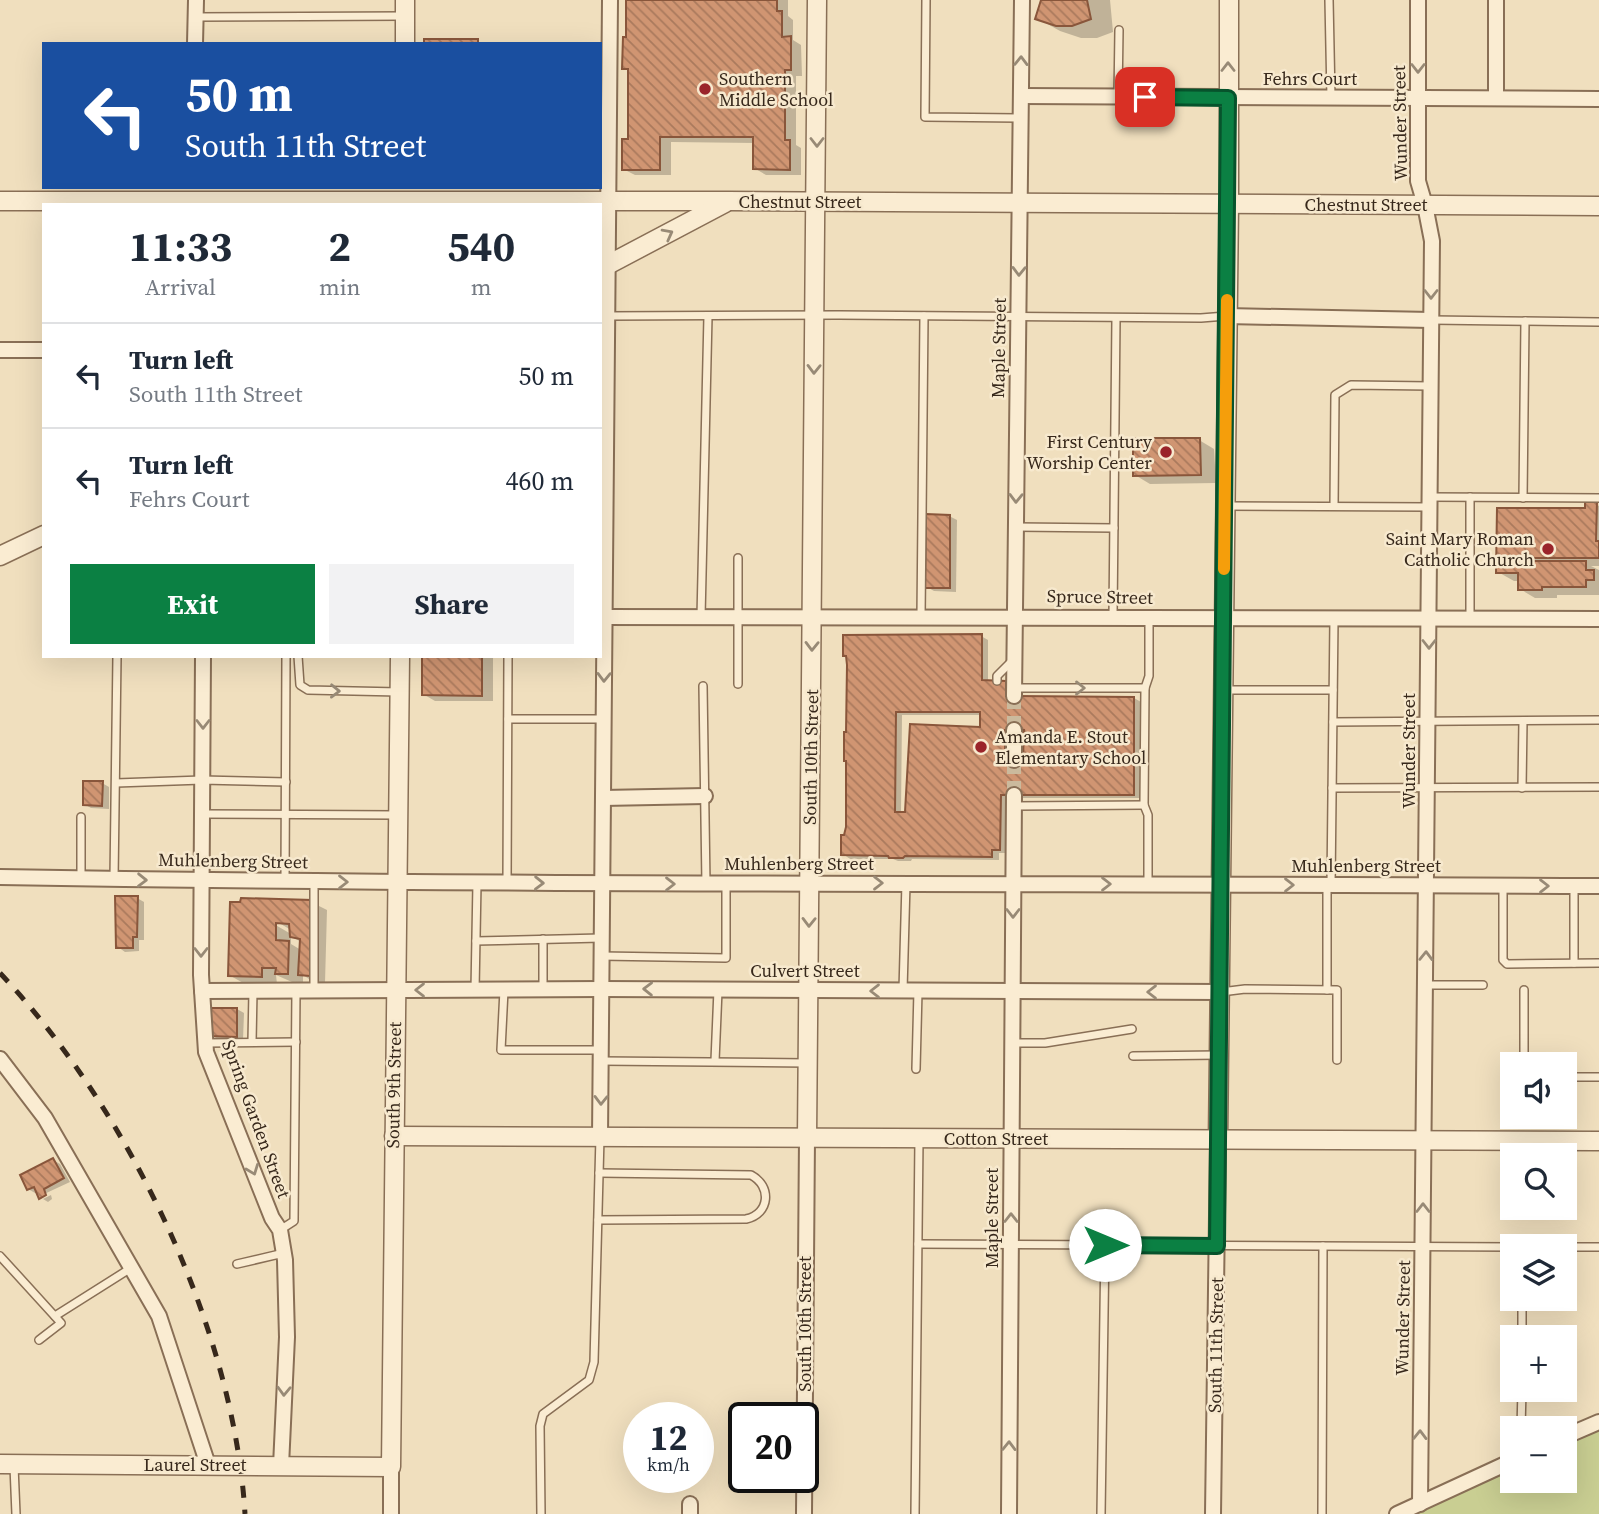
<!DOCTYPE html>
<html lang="en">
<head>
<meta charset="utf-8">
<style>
  :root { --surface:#fff; --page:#f2f2f3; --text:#1f2937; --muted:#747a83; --line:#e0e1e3; --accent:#0b8043 }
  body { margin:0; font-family:"Source Serif 4",serif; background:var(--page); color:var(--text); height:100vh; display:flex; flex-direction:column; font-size:26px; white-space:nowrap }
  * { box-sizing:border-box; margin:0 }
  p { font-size:23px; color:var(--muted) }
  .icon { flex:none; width:38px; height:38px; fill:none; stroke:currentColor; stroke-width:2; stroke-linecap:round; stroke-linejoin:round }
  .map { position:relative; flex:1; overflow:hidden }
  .side { position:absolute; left:42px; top:203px; width:560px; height:455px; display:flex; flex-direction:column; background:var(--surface); border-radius:0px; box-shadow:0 7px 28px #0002 }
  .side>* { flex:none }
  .hud { position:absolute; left:42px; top:42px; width:560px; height:147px; border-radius:0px; box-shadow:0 7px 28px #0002; background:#1a4fa0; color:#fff; overflow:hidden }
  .fabs { position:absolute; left:1500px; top:1052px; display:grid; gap:14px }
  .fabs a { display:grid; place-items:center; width:77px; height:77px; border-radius:0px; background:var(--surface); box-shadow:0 7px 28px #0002; font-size:35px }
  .speed { position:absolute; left:623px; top:1402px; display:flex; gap:14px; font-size:35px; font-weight:700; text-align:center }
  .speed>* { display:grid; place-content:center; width:91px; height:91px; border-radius:50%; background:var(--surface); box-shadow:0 7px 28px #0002; line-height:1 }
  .speed small { font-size:18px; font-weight:400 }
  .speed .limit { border:4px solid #111; border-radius:10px; background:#fff; color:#111 }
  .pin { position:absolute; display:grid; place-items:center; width:60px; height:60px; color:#fff; margin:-30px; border-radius:14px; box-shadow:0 4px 10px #0006 }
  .me { position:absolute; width:77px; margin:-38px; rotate:90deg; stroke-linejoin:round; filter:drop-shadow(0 0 5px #0008) }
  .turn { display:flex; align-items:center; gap:24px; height:147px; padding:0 28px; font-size:32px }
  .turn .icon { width:91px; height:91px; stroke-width:2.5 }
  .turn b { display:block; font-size:49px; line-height:60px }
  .eta { display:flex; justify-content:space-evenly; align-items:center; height:119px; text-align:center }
  .eta b { font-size:42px; font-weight:700; line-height:49px }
  .button { display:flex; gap:14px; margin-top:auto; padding:14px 28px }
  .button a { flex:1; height:80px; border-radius:0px; background:var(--accent); color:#fff; font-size:28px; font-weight:700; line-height:80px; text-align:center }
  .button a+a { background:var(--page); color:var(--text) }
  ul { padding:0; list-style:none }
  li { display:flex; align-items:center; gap:21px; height:105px; padding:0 28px; border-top:2px solid var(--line) }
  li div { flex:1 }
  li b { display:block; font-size:26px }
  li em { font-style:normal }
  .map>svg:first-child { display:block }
  .park { fill:#c9ce92 }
  .shadow { fill:#0003; fill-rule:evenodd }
  .building { fill:url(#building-back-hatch); stroke:#89563b; stroke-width:2; fill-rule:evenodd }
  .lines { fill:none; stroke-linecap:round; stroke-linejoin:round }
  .minor-tunnel { stroke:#cbba9d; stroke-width:14; stroke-dasharray:14 7; stroke-linecap:butt }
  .service-casing { stroke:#896f56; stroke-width:10 }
  .minor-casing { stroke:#896f56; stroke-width:18 }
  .tertiary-casing { stroke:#896f56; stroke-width:21 }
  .service { stroke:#faecd2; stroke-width:7 }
  .minor { stroke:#faecd2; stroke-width:14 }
  .tertiary { stroke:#faecd2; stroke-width:18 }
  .rail { stroke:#37281b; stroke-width:5; stroke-dasharray:12 12; stroke-linecap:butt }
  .oneway { stroke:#988a76 }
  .route-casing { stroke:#07532c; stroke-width:18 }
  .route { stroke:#0b8043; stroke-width:12 }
  .slow { stroke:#f59e0b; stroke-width:12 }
  .poi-dot { fill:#9a242a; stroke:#f7e9ce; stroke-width:2.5 }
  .labels { text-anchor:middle; stroke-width:5; stroke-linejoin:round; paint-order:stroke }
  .poi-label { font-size:18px; fill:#37281b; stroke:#f7e9ce; text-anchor:start }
  .street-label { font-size:18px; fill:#37281b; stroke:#f7e9ce }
</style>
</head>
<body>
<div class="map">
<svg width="1599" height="1514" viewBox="0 0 1599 1514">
  <defs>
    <pattern id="building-back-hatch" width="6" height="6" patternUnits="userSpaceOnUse" patternTransform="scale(1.75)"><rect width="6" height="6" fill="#d09572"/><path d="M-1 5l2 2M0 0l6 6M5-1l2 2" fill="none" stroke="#aa7a5d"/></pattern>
  </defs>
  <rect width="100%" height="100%" fill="#f0dfbe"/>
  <!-- park -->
  <polygon class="park" points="1599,1422 1599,1514 1397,1514 1512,1461 1512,1480 1564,1480 1565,1437"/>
  <!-- shadow -->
  <g class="shadow">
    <polygon points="628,0 788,0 788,16 793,20 793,40 801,45 802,76 796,76 796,145 801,148 801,175 766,175 754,168 755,143 671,142 671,175 635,175 623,169 630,141 630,71 624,68 628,38"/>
    <polygon points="1043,0 1110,0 1113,32 1097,38 1081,38 1060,31 1037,18"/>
    <polygon points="1199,440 1214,449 1216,483 1150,484 1135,475"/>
    <polygon points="1596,504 1599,506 1599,566 1591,566 1599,570 1599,595 1557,595 1557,598 1535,598 1520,589 1520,581 1514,581 1498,572"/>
    <polygon points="949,516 957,520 956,592 934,591 927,587"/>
    <path d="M 981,636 L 988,640 L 988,682 L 1005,683 L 1012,687 L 1012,698 L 1134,698 L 1141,702 L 1141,798 L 1007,798 L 1007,853 L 999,853 L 999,860 L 912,859 L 911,861 L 898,861 L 893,859 L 850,859 L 843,854 L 847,827 L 846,733 ZM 902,715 L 982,715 L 982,729 L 907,813 L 901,814 ZM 1012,734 L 1026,734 L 1025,760 L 1012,762 Z"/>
    <polygon points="424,656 493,656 493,701 435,701 423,694"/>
    <polygon points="102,783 109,787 109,809 91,808 84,804"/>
    <polygon points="137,898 144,902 144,940 139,940 139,951 125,952 118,947"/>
    <path d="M 311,902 L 327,910 L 325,983 L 315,983 L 303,975 L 303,982 L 292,982 L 276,975 L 277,984 L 245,984 L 229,975 L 231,904 ZM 269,917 L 291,930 L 291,934 L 267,920 ZM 291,936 L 301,942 L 301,950 L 291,944 Z"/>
    <polygon points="237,1009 244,1013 243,1040 218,1039 211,1035"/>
    <polygon points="53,1160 60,1164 70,1182 42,1195 42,1199 38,1192 35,1193 28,1189"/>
    <polygon points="51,1195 52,1199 48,1202 43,1199"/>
  </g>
  <!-- building -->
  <g class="building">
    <polygon points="626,0 777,0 777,11 782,11 782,37 791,36 791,70 785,70 785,140 790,140 790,170 753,169 753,137 660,137 660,170 622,170 622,139 628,139 628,69 622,69 623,37 626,37"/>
    <polygon points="1041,0 1087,0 1091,19 1072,26 1056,26 1035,19"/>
    <rect x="424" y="39" width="54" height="5"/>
    <polygon points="1133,438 1200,438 1201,475 1133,476"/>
    <polygon points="1585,502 1597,502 1596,541 1599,541 1599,558 1519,558 1519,561 1586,561 1586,570 1594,570 1594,580 1586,580 1586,587 1542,587 1542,590 1518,590 1518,573 1496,573 1497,508 1585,508"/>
    <polygon points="926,514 950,515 950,588 925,588"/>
    <path d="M 982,634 L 982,680 L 1006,681 L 1006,696 L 1134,697 L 1134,795 L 1001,795 L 1000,850 L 992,850 L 992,857 L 905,856 L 903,858 L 889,858 L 888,856 L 841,855 L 841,835 L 844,835 L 846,827 L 846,761 L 844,761 L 844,732 L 846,732 L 847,665 L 846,656 L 843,656 L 843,635 ZM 896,712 L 980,712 L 980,727 L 910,724 L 905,812 L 895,812 ZM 1005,730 L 1024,730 L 1023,758 L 1005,761 Z"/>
    <polygon points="422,656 482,656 482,696 422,695"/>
    <polygon points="83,781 103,781 102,806 83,805"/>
    <polygon points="115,896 138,896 137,937 133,937 133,948 116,948"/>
    <polygon points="241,898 312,900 310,976 298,975 300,939 290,937 289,924 276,923 276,940 289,941 288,974 275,974 276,968 262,968 262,977 228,976 230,902 240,902"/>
    <polygon points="210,1008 237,1008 237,1037 209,1036"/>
    <polygon points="53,1158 64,1178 44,1189 46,1195 39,1199 34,1187 27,1190 20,1175"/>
  </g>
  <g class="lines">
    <!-- minor-tunnel -->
    <g class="minor-tunnel">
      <polyline points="1014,730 1014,696"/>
      <polyline points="1014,795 1014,760"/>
    </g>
    <!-- service casing -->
    <g class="service-casing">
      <g id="service">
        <polyline points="926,0 925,117 1020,118"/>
        <polyline points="1329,0 1331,97"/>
        <polyline points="196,17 405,16"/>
        <polyline points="1118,97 1119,30"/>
        <polyline points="608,316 839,315 1201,318 1226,316"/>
        <polyline points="1432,320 1599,322"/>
        <polyline points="1430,497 1599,498"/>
        <polyline points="1523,498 1525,321"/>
        <polyline points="1228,506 1429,507"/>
        <polyline points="1334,506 1335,395 1351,385 1430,386"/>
        <polyline points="1016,527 1114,528"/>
        <polyline points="701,617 708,316"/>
        <polyline points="921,617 924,316"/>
        <polyline points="1113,617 1116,318"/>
        <polyline points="1470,618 1470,497"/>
        <polyline points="298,656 300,685 308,690 399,692"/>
        <polyline points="997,681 997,676 1014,659"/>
        <polyline points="738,684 738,558"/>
        <polyline points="703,686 706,884"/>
        <polyline points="1014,688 1145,688"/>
        <polyline points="1225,690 1333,690"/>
        <polyline points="508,719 603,719"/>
        <polyline points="1333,722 1599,720"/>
        <polyline points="116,783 202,780 286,782"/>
        <polyline points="1332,788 1599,787"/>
        <polyline points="1522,788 1523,721"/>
        <polyline points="1014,806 1144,805"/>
        <polyline points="203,814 397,815"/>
        <polyline points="81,879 81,817"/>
        <polyline points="114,879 117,656"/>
        <polyline points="285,881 286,656"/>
        <polyline points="507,883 508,656"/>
        <polyline points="1148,884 1148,815 1144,805 1145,688 1149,676 1149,618"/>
        <polyline points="1331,885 1334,619"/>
        <polyline points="1503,886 1503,960 1507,964 1599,963"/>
        <polyline points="543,939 543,990"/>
        <polyline points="476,941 601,938"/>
        <polyline points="601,956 726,958 726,884"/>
        <polyline points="1574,963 1574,886"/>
        <polyline points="1426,985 1483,985"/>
        <polyline points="314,990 314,882"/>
        <polyline points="475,990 477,883"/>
        <polyline points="504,990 501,1050 601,1050"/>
        <polyline points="903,990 906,883"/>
        <polyline points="1327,990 1327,885"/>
        <polyline points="1221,992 1245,989 1337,990 1337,1060"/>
        <polyline points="252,1042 253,991"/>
        <polyline points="206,1043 296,1042"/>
        <polyline points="1013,1043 1045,1043 1132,1029"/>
        <polyline points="1133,1056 1219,1055"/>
        <polyline points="601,1061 807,1063"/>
        <polyline points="715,1061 718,990"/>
        <polyline points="1524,1064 1524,990"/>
        <polyline points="916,1069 918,991"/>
        <polyline points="1564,1077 1599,1077"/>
        <path d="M 598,1220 L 746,1219 C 770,1214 772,1186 751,1175 L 599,1173"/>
        <polyline points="280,1230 294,1221 296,991"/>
        <polyline points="918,1244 1512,1247"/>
        <polyline points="1564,1247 1599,1247"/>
        <polyline points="0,1256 61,1323 39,1340"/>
        <polyline points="237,1264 284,1253"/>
        <polyline points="55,1316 131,1268"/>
        <polyline points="1522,1337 1522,1298"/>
        <polyline points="1521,1428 1522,1390"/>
        <polyline points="14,1466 16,1514"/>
        <polyline points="541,1514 540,1426 543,1414 589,1380 594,1362 600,1137"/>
        <polyline points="915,1514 919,1139"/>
        <polyline points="1101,1514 1105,1245"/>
        <polyline points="1322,1514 1323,1246"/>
      </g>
    </g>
    <!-- minor casing -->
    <g class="minor-casing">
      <g id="minor">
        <polyline points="1418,0 1418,181 1425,205 1432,241 1420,1504"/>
        <polyline points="195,44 196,0"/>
        <polyline points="1021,96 1599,99"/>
        <polyline points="1496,98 1496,0"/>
        <polyline points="1226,316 1431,320"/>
        <polyline points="0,350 44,350"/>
        <polyline points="600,617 1599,619"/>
        <polyline points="203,656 201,975 206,1052 272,1218 280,1230 285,1260 287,1337 281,1466"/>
        <polyline points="1014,696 1022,0"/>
        <polyline points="1014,760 1014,730"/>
        <polyline points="603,798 705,796"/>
        <path d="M 0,877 C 533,886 1066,883 1599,886"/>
        <polyline points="202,991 602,989 1220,992"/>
        <polyline points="0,1059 45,1118 159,1316 208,1465"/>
        <polyline points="600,1137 610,0"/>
        <polyline points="1564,1437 1599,1422"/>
        <polyline points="391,1514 391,1467"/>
        <polyline points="690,1514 690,1504"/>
        <polyline points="804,1514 807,1138"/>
        <polyline points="1009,1514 1014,795"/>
        <polyline points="1213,1514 1218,1140"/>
        <polyline points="1397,1514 1512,1461"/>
      </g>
    </g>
    <!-- tertiary casing -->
    <g class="tertiary-casing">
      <g id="tertiary">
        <polyline points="405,44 405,0"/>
        <polyline points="0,201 728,201 1599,206"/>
        <polyline points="600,269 725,203"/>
        <polyline points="0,556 44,535"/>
        <polyline points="394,1136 1599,1141"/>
        <polyline points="807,1138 817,0"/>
        <polyline points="1218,1140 1229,204 1229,0"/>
        <polyline points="0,1464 391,1467 400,656"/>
      </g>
    </g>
    <!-- service -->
    <use href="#service" class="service"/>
    <!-- minor -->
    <use href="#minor" class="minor"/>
    <!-- tertiary -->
    <use href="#tertiary" class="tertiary"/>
    <!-- rail -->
    <path class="rail" d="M 0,973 C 128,1109 234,1327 245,1514"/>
  </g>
  <!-- one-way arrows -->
  <defs><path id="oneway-chevron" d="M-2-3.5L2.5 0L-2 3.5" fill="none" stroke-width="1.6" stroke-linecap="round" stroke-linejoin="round" transform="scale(1.75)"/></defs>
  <g class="oneway">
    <use href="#oneway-chevron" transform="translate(1021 61) rotate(-89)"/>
    <use href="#oneway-chevron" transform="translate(1228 67) rotate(-90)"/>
    <use href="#oneway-chevron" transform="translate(1418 68) rotate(90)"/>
    <use href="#oneway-chevron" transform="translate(817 142) rotate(90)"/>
    <use href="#oneway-chevron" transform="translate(668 234) rotate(-28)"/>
    <use href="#oneway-chevron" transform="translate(1019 271) rotate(91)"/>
    <use href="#oneway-chevron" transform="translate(1431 294) rotate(90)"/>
    <use href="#oneway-chevron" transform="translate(814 369) rotate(91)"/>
    <use href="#oneway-chevron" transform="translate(1016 498) rotate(91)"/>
    <use href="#oneway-chevron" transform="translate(1429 644) rotate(90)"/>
    <use href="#oneway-chevron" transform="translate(812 646) rotate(91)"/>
    <use href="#oneway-chevron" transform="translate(604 677) rotate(91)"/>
    <use href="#oneway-chevron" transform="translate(1080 688)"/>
    <use href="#oneway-chevron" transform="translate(335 691) rotate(1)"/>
    <use href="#oneway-chevron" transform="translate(203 724) rotate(90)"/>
    <use href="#oneway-chevron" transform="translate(142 880) rotate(1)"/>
    <use href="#oneway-chevron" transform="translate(343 882)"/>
    <use href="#oneway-chevron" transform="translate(539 883) rotate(1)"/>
    <use href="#oneway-chevron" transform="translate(878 883)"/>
    <use href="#oneway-chevron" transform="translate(670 884)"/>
    <use href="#oneway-chevron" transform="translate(1106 884)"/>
    <use href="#oneway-chevron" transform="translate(1289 885)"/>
    <use href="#oneway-chevron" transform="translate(1544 886)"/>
    <use href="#oneway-chevron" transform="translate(1013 913) rotate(90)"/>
    <use href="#oneway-chevron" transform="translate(809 922) rotate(91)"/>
    <use href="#oneway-chevron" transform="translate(201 952) rotate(90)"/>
    <use href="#oneway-chevron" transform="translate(1426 956) rotate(-89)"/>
    <use href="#oneway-chevron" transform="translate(648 989) rotate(-179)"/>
    <use href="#oneway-chevron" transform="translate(420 990) rotate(180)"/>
    <use href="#oneway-chevron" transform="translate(875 991) rotate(180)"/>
    <use href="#oneway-chevron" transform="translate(1152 992) rotate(-180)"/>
    <use href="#oneway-chevron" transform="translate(601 1100) rotate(91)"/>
    <use href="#oneway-chevron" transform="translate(253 1170) rotate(69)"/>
    <use href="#oneway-chevron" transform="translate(1423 1208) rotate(-90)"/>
    <use href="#oneway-chevron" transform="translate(1011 1218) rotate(-90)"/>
    <use href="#oneway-chevron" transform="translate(284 1391) rotate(92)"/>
    <use href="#oneway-chevron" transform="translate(1420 1435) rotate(-89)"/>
    <use href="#oneway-chevron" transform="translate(1009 1446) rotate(-89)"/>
  </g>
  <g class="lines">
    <!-- route casing -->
    <g class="route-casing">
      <polyline id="route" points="1105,1245 1217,1246 1228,98 1145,97"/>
    </g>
    <!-- route -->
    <use href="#route" class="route"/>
    <!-- slow -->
    <polyline class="slow" points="1224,569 1227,300"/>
  </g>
  <!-- markers -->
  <g class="poi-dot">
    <circle cx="705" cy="89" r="7"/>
    <circle cx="1166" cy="452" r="7"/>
    <circle cx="1548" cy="549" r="7"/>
    <circle cx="981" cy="747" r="7"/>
  </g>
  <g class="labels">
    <!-- poi labels -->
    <g class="poi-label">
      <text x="719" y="85">Southern<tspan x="719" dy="21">Middle School</tspan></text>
      <text x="1152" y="448" text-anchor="end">First Century<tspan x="1152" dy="21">Worship Center</tspan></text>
      <text x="1534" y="545" text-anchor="end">Saint Mary Roman<tspan x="1534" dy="21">Catholic Church</tspan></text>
      <text x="995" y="743">Amanda E. Stout<tspan x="995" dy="21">Elementary School</tspan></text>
    </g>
    <!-- street labels -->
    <g class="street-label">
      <text x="1310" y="85">Fehrs Court</text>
      <text transform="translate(1400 123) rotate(-91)" y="6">Wunder Street</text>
      <text x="800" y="208">Chestnut Street</text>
      <text x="1366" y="211">Chestnut Street</text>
      <text transform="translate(999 348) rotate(-89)" y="6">Maple Street</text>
      <text transform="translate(1100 597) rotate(1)" y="6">Spruce Street</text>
      <text transform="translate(1409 751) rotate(-90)" y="6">Wunder Street</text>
      <text transform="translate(811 757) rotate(-89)" y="6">South 10th Street</text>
      <text transform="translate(233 861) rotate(1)" y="6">Muhlenberg Street</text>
      <text x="799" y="870">Muhlenberg Street</text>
      <text x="1366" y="872">Muhlenberg Street</text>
      <text x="805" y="977">Culvert Street</text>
      <text transform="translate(394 1085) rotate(-89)" y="6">South 9th Street</text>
      <text transform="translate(256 1119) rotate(70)" y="6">Spring Garden Street</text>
      <text x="996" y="1145">Cotton Street</text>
      <text transform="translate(992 1218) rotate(-90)" y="6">Maple Street</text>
      <text transform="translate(1403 1318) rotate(-89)" y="6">Wunder Street</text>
      <text transform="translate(805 1324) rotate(-90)" y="6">South 10th Street</text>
      <text transform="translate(1216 1345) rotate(-89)" y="6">South 11th Street</text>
      <text x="195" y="1471">Laurel Street</text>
    </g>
  </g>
</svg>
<div class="fabs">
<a><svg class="icon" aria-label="sound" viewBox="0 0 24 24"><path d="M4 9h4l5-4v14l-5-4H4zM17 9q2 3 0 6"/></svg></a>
<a><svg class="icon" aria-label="search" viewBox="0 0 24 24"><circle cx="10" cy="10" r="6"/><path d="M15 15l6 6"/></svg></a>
<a><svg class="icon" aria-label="layers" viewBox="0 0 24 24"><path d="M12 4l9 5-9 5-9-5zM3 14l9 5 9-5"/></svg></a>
<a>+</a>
<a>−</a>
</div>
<div class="speed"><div>12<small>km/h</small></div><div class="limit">20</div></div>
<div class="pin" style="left:1145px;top:97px;background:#d93025"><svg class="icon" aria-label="arrive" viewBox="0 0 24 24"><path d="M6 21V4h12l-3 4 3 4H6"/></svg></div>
<svg class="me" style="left:1105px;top:1245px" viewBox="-20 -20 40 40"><circle r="19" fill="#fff"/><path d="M0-13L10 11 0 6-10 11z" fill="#0b8043"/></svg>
<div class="hud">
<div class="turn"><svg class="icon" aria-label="left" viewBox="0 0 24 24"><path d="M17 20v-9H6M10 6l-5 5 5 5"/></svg><div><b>50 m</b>South 11th Street</div></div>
</div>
<section class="side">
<div class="eta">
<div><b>11:33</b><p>Arrival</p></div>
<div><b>2</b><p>min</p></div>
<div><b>540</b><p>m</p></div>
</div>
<ul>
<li><svg class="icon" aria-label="left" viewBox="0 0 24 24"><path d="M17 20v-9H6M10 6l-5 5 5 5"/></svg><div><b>Turn left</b><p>South 11th Street</p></div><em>50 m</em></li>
<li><svg class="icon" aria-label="left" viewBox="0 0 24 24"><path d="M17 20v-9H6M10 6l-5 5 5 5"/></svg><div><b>Turn left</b><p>Fehrs Court</p></div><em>460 m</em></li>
</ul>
<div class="button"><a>Exit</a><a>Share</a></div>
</section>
</div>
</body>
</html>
